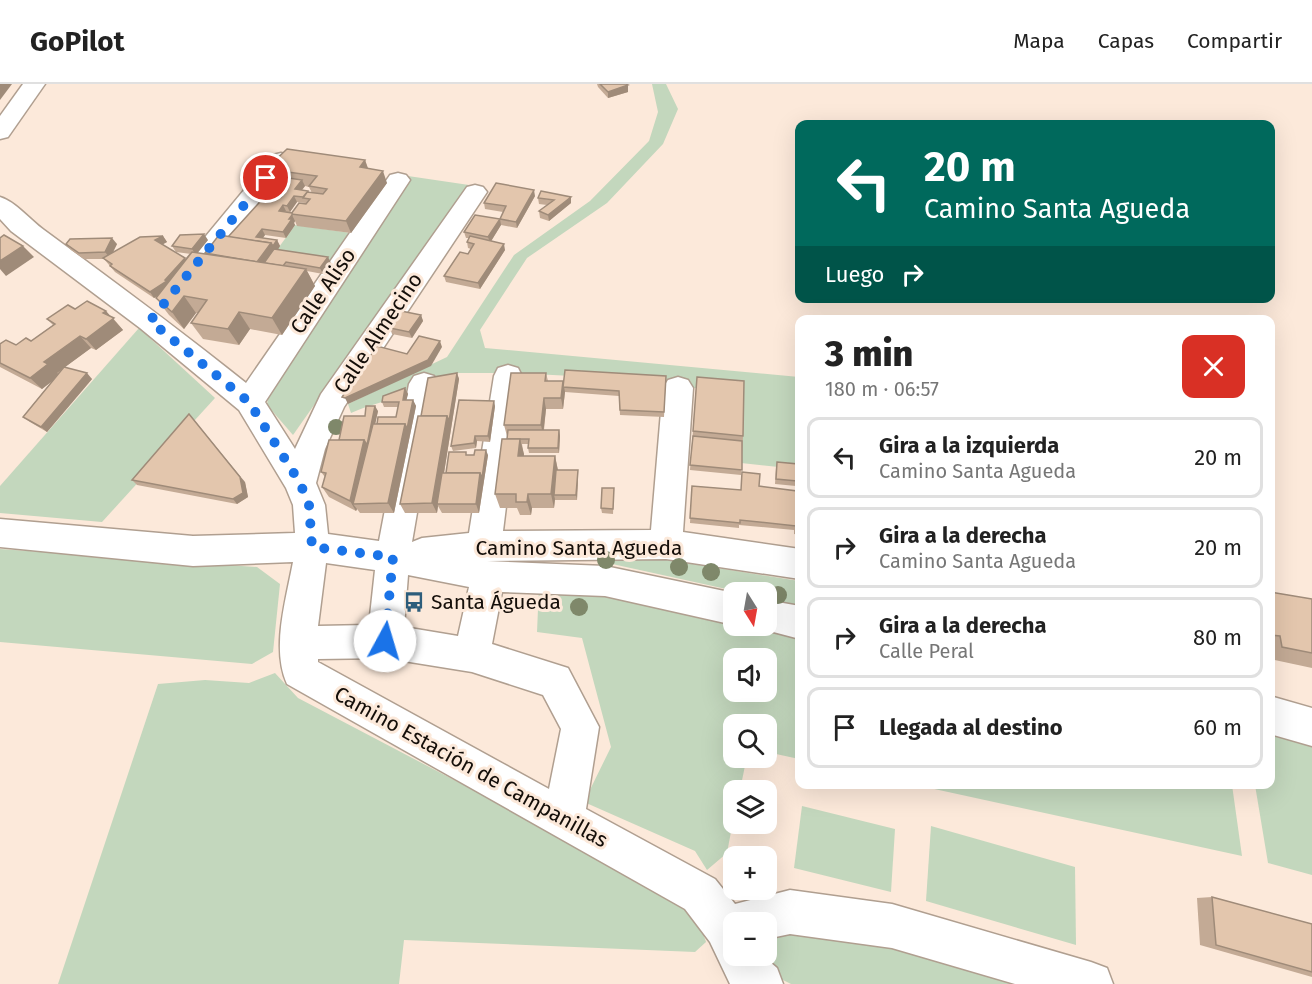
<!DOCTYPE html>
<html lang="es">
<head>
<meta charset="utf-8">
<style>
  :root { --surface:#fff; --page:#f2f2f2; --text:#222; --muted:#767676; --line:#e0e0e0 }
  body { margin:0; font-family:"Fira Sans",sans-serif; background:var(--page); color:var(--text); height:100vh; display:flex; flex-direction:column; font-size:22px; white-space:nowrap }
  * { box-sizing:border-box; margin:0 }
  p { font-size:20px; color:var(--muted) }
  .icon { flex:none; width:33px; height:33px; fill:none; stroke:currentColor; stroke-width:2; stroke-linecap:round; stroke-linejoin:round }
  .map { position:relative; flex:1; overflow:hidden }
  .side { position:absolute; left:795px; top:231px; width:480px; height:474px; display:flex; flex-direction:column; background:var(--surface); border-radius:12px; box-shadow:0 6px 24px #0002 }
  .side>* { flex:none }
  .hud { position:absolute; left:795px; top:36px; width:480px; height:183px; border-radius:12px; box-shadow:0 6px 24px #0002; background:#00695c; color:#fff; overflow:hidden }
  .needle { width:39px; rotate:169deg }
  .fabs { position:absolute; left:723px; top:498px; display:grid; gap:12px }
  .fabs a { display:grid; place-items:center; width:54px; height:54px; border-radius:12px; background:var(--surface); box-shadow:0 6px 24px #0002; font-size:30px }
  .pin { position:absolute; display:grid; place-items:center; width:51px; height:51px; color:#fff; margin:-26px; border:3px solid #fff; border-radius:50%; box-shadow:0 2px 6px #0007 }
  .me { position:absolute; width:66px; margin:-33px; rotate:6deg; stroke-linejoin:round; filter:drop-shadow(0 0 4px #0008) }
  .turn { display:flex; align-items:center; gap:21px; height:126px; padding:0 30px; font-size:27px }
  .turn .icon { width:78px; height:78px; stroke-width:2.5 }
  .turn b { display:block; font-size:42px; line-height:51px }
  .then { display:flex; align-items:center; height:57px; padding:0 30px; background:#0003; gap:12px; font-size:22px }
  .round { display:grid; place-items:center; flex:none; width:63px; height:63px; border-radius:12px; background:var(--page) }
  .overview { display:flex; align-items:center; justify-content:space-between; height:102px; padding:0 30px }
  h1 { font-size:36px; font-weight:800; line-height:45px }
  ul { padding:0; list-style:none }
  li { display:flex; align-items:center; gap:18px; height:81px; margin:0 12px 9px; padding:0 18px; border:3px solid var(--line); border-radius:12px }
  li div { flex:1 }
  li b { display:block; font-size:22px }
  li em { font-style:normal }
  header { display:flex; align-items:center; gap:36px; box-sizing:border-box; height:84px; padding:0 30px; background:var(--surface); border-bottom:2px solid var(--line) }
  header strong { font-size:28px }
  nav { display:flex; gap:33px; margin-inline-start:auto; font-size:21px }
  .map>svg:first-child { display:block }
  .green { fill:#c3d7bd; fill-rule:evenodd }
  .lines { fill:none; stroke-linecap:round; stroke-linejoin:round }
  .minor-casing { stroke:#b09f90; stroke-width:3 }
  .minor { fill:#fff; fill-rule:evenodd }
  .tree { fill:#7f886a }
  .wall { fill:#c3aa95; fill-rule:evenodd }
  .shaded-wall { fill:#9f8b79 }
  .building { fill:#e3c6ad; stroke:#9f8b79; stroke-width:1.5 }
  .route { stroke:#1a73e8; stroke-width:10; stroke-dasharray:0 18 }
  .labels { text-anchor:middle; stroke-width:6; stroke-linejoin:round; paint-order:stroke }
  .street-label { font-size:21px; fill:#140e09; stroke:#fce9da }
  .poi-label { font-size:21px; fill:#140e09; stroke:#fce9da; text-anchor:start }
</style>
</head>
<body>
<header>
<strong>GoPilot</strong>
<nav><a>Mapa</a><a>Capas</a><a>Compartir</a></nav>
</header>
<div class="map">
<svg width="1312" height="900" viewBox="0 0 1312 900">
  <rect width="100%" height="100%" fill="#fce9da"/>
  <!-- green -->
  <g class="green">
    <path d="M 652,0 L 666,0 L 678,25 L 663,60 L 607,119 L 527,174 L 480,246 L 485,264 L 799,293 L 797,385 L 741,379 L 742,308 L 695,304 L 666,297 L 515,289 L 459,289 L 429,294 L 407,305 L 408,310 C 389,317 370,320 351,329 L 348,320 L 447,273 L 514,171 L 590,117 L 649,57 L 658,28 Z"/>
    <polygon points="408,92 469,101 293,351 267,321 270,301"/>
    <polygon points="295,141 351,149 331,179 274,170"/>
    <polygon points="139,244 215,314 102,438 0,429 0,402"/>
    <polygon points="0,465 257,483 280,500 273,568 252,580 0,558"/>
    <polygon points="612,474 662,475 799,497 799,522 767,514 766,508 740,508 594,476"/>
    <path d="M 539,502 L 576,503 L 733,537 L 734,542 L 755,542 L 799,551 L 799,675 L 767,668 L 766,640 L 734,640 L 734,674 L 746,674 L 746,677 L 740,706 L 734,706 L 733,737 L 727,769 L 707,786 L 695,767 L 584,718 L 611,663 L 582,554 L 537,548 ZM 734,574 L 766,574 L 766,608 L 734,608 Z"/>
    <polygon points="275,589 298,614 677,813 699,837 706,858 695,868 404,856 399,900 58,900 158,600 205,596 249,599"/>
    <polygon points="1271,644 1312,656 1312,791 1268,779 1255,701 1270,700"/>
    <polygon points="916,701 1232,701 1242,772"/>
    <polygon points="802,722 895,745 891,808 794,784"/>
    <polygon points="931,742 1075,783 1076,861 926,817"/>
    <polygon points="831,843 1048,900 791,900 769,889 751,873 766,872 767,850"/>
  </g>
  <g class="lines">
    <!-- minor casing -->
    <g class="minor-casing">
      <g id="minor">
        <polygon points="23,0 45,0 8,53 0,55 0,32"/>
        <polygon points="281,69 289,71 293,76 200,193 191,196 182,193 178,187 182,181 273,71"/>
        <path d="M 398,89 L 406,91 L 410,96 L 265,318 L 295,365 L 321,310 L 467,103 L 475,101 L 483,103 L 487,108 L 344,323 L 325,365 L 316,399 L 325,421 L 328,450 L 379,457 L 409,300 L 414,292 L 424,289 L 434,292 L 439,300 L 412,458 L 422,454 L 469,449 L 494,292 L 498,284 L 508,281 L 518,284 L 522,292 L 503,447 L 651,446 L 663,304 L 668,296 L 678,293 L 688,296 L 693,304 L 683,448 L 800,465 L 800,495 L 666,475 L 487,477 L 605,482 L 734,509 L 734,541 L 605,512 L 502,508 L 492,560 L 568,584 L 599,643 L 586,725 L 715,795 L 735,820 L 790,806 L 892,820 L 1091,878 L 1107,884 L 1113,900 L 1015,900 L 892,864 L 790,850 L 766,855 L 766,838 L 734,838 L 734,872 L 763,872 L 777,884 L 783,900 L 730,900 L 710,858 L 685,825 L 287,600 C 271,564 286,516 293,478 L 193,482 L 0,463 L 0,435 L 193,452 L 295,449 L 293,421 L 286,404 L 239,326 L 140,244 L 11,147 L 0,135 L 0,113 C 16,118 30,136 44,146 C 112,196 180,246 246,299 L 390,91 ZM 326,479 L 375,486 L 369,541 L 318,542 ZM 408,491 L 469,503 L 458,552 L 404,543 ZM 385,574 L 472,588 L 543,611 L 561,645 L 549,705 L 318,578 L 318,575 Z"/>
        <polygon points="766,516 800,522 800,555 754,543 753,542 766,542"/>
        <polygon points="1270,612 1312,624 1312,662 1270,650"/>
      </g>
    </g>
    <!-- minor -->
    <use href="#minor" class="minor"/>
  </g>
  <!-- trees -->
  <g class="tree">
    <circle cx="336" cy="343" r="8"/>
    <circle cx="606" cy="476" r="9"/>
    <circle cx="679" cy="483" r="9"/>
    <circle cx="711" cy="488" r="9"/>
    <circle cx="778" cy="511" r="9"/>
    <circle cx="579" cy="523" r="9"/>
  </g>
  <!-- wall -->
  <g class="wall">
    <polygon points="597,0 626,0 628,8 608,14 598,3"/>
    <path d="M 365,76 L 368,84 L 387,99 L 351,149 L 297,142 L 295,137 L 294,139 L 295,141 L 286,154 L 265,151 L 263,154 L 277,156 L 280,162 L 278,165 L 331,179 L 323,190 L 307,187 L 315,202 L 282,251 L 250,245 L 239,261 L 203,255 L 191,239 L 198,229 L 196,229 L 184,245 L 169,231 L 156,214 L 158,212 L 154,214 L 115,188 L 104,175 L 84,175 L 71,166 L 66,160 L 117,160 L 113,168 L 163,152 L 167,158 L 162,160 L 186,176 L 191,170 L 176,168 L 172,162 L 208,156 L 197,169 L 205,170 L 228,153 L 264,113 L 260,113 L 257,106 L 269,91 L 266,85 ZM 305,102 L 309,103 L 312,109 L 309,108 L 308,107 L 302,106 ZM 297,118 L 305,119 L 292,129 L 290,128 Z"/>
    <polygon points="535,112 517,144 501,141 491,157 505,166 480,205 446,198 444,192 468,170 471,165 468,164 467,158 469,154 466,154 464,148 500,135 503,128 485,125 484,119"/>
    <polygon points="538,114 571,119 549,137 540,134 539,127 547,121 539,120"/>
    <polygon points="75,225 112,233 123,246 96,266 91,264 65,283 92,295 47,348 30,338 23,333 52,297 42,305 0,283 0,260 16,261 31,257 53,241 47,235"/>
    <polygon points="421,231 423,237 412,254 392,250 390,244"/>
    <polygon points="457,289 459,295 444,389 446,389 467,371 488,371 479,429 442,429 438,422 437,429 405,429 400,420 421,332"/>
    <polygon points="546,289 548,297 563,297 564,302 666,292 664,333 620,331 619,312 565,308 563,325 546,325 544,346 559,346 560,352 559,369 529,369 528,364 528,360 522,360 524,372 555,372 558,386 578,391 577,416 555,416 555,415 554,424 532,424 531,431 520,431 517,424 500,424 495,410 507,355 507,352 504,341"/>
    <polygon points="697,293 743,352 741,391 690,386"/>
    <polygon points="405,304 408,310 406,316 413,316 416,322 394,429 360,429 357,425 356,427 329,413 322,403 325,393 321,388 339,356 365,332 378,327 375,340 396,333 398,323 384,323 382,318"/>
    <polygon points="495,322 490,358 477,357 476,364 453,367 451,362"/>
    <polygon points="777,378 797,397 796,402 775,400 776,383"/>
    <polygon points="742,388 759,402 797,407 800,390 800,451 794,450 794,446 739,441 739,444 690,439 692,402 741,406"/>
    <polygon points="132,396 245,398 248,413 237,420 137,401"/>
    <polygon points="614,404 613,430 602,429 601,424"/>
    <polygon points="1270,508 1312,515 1312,584 1270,575"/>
    <polygon points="1212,813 1312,840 1312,893 1200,861 1197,814"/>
  </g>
  <!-- shaded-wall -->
  <g class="shaded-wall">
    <polygon points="0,0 12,0 0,16"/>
    <polygon points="628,1 628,8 608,14 608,8"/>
    <polygon points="365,76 369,88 360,83"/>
    <polygon points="383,87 387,99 351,149 346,137"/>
    <polygon points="302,96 305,102 298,111 295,105"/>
    <polygon points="534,106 535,112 517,144 516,138"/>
    <polygon points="294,112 297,118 290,128 287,122"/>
    <polygon points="571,113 571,119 549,137 548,131"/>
    <polygon points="283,121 286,127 279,127"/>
    <polygon points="292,131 295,137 294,139 295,141 286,154 283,148"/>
    <polygon points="500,135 501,141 490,159 488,153"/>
    <polygon points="262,145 265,151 259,159 256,153"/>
    <polygon points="204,150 208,156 196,171 192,165"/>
    <polygon points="163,152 167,158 160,162 155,156"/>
    <polygon points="112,154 117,160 110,174 105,168"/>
    <polygon points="277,156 280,162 265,189 254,183 271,159"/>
    <polygon points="504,160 505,166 480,205 478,199"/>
    <polygon points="23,162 34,173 6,192 0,185 0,177"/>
    <polygon points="328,173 331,179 323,190 320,184"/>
    <polygon points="185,174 189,180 172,203 154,214 150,208 165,196"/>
    <polygon points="306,185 315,202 282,251 272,234"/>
    <polygon points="184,212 196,229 184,245 172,228"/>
    <polygon points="106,227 123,246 96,266 86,255 103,229"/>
    <polygon points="239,228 250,245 239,261 228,245"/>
    <polygon points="421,231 423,237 412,254 409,248"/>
    <polygon points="80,252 91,264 57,289 60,291 42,305 30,294 44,278"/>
    <polygon points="440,257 442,263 431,282 348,320 345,314"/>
    <polygon points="87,289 92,295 47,348 41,343"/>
    <polygon points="457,289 459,295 439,420 437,420 438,422 437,429 432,419 447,332"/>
    <polygon points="563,297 565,308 563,325 561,314"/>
    <polygon points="405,304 408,310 405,322 403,316"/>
    <polygon points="544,314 546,325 543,351 541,341"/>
    <polygon points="413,316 416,322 394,429 388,419 405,340"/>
    <polygon points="494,317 495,322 490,358 488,352"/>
    <polygon points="375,322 378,327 358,420 353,420 357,425 356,427 350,417 364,356"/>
    <polygon points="189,330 245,398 248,413 237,420 233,415"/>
    <polygon points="559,346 560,352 559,369 558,364"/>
    <polygon points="475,352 477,357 476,364 474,359"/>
    <polygon points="520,355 524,370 522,387 518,372"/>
    <polygon points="486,366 488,371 479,429 476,420 480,389"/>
    <polygon points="555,372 558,387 554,411 555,415 554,424 551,410"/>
    <polygon points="578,386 578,391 577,416 576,411"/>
    <polygon points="528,410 532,424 531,431 527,418"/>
  </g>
  <!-- building -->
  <g class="building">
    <polygon points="600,0 626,0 628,1 608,8"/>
    <polygon points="287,65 365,76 360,83 383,87 346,137 291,130 299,119 306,120 310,115 303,114 307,108 323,110 327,105 309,102 317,92 266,85"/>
    <polygon points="269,91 302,96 295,105 308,107 303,113 294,112 287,122 283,121 279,127 292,129 292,131 289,135 292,135 283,148 262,145 256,153 277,156 273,162 271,159 228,153 266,111 281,113 284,110 257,106"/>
    <polygon points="496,99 534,106 516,138 500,135 506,122 484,119"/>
    <polygon points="541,107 571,113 548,131 539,127 554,116 538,114"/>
    <polygon points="475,131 500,135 488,153 464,148"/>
    <polygon points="204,150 192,165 172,162 180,151"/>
    <polygon points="4,151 23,162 0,177 0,154"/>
    <polygon points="219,151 271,159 257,178 205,169"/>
    <polygon points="163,152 155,156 185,174 165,196 167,197 150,208 110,182 112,180 103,174 140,153"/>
    <polygon points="470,152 504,160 478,199 444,192 460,168 468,170 474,160 467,158"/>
    <polygon points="112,154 105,168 79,169 66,160 70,155"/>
    <polygon points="274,165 328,173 320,184 286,178 283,182 264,179"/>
    <polygon points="192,168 306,185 272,234 239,228 228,245 191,239 207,216 184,212 172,228 156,214"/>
    <polygon points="87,217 106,227 103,229 114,234 86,255 80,252 44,278 48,280 30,294 0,279 0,260 6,256 16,261 26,254 31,257 55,240 47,235 68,221 75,225"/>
    <polygon points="401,227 421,231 409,248 390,244"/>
    <polygon points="419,252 440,257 428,276 345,314 342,313 377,262 407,270"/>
    <polygon points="64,283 87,289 41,343 23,333"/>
    <polygon points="565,286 666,292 664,328 620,326 619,307 563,303"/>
    <polygon points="457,289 449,337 447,332 421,332 428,294"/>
    <polygon points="511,289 546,289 545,297 563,297 561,314 544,314 541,341 504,341"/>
    <polygon points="697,293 744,297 743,352 693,347"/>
    <polygon points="405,304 403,316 413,316 407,345 405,340 377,340 378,333 396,333 399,318 382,318 383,312"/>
    <polygon points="459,316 494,317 488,352 475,352 474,359 451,362"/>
    <polygon points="366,322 375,322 367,361 364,356 339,356 344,332 365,332"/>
    <polygon points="189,330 240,393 243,409 233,415 132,396"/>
    <polygon points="418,332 447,332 432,419 400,420"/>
    <polygon points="373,340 405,340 388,419 353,420"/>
    <polygon points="508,346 559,346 558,364 528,364 529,355 507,355"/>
    <polygon points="693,352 742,357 742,386 690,381"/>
    <polygon points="502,355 520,355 518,372 555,372 551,410 528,410 527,418 516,418 516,410 495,410"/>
    <polygon points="329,356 364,356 350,417 322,403 326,389 321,388"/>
    <polygon points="475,366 486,366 482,394 480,389 446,389 449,368 466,368 466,371 474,371"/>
    <polygon points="777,378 798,380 797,397 776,395"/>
    <polygon points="556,386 578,386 576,411 554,411"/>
    <polygon points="742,388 760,390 759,402 797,407 796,442 740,436 740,439 690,434 692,402 741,406"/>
    <polygon points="442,389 480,389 476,420 437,420"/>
    <polygon points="798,402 800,402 800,441 797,441"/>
    <polygon points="602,404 614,404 613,425 601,424"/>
    <polygon points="1270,508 1312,515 1312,569 1282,563 1280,552 1270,551 1270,517 1272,517"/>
    <polygon points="1212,813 1312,840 1312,888 1216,861"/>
  </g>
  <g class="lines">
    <!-- route -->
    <polyline class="route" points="266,94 150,237 249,318 300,399 309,421 312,463 393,473 385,557"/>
  </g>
  <!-- icons -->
  <defs>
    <g id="bus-bare" transform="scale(1.62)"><path d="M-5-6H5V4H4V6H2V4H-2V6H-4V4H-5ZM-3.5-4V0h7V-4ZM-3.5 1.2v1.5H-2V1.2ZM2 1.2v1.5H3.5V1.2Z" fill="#2d5d7b" stroke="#fce9da" stroke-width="2.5" paint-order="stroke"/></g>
  </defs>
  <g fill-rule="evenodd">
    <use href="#bus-bare" x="414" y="518"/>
  </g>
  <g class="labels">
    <!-- street labels -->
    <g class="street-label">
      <text transform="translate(323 207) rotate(-56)" y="7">Calle Aliso</text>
      <text transform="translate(378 249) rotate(-56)" y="7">Calle Almecino</text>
      <text x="579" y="471">Camino Santa Agueda</text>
      <text transform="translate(471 683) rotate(29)" y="7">Camino Estación de Campanillas</text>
    </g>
    <!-- poi labels -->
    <g class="poi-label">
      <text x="431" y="525">Santa Águeda</text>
    </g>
  </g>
</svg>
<div class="fabs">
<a><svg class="needle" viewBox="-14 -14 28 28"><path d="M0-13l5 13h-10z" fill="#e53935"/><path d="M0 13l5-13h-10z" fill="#767676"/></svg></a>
<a><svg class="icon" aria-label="sound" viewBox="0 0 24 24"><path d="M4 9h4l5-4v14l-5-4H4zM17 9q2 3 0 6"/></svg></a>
<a><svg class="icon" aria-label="search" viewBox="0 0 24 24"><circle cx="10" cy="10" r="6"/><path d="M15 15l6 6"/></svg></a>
<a><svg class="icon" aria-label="layers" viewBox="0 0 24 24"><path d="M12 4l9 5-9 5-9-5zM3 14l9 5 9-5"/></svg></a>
<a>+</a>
<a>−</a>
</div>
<div class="pin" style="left:266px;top:94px;background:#d93025"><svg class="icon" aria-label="arrive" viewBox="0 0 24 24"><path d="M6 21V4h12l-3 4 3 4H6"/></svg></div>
<svg class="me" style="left:385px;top:557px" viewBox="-20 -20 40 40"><circle r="19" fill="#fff"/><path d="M0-13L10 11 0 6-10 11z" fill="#1a73e8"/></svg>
<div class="hud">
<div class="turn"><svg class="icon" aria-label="left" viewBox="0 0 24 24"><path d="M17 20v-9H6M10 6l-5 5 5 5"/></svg><div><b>20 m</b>Camino Santa Agueda</div></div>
<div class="then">Luego<svg class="icon" aria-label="right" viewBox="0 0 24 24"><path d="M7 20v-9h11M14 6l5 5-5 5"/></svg></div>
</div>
<section class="side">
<div class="overview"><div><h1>3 min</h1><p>180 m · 06:57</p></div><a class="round" style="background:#d93025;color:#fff"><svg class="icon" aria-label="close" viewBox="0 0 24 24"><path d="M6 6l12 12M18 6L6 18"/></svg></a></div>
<ul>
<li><svg class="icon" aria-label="left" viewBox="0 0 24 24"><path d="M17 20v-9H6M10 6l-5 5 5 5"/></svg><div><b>Gira a la izquierda</b><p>Camino Santa Agueda</p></div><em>20 m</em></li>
<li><svg class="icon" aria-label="right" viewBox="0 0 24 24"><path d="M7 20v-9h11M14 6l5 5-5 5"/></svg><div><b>Gira a la derecha</b><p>Camino Santa Agueda</p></div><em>20 m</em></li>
<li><svg class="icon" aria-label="right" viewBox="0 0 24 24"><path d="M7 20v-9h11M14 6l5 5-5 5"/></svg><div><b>Gira a la derecha</b><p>Calle Peral</p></div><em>80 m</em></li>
<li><svg class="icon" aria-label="arrive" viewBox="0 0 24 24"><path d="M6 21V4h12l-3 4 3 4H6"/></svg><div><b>Llegada al destino</b></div><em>60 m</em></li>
</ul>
</section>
</div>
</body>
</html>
